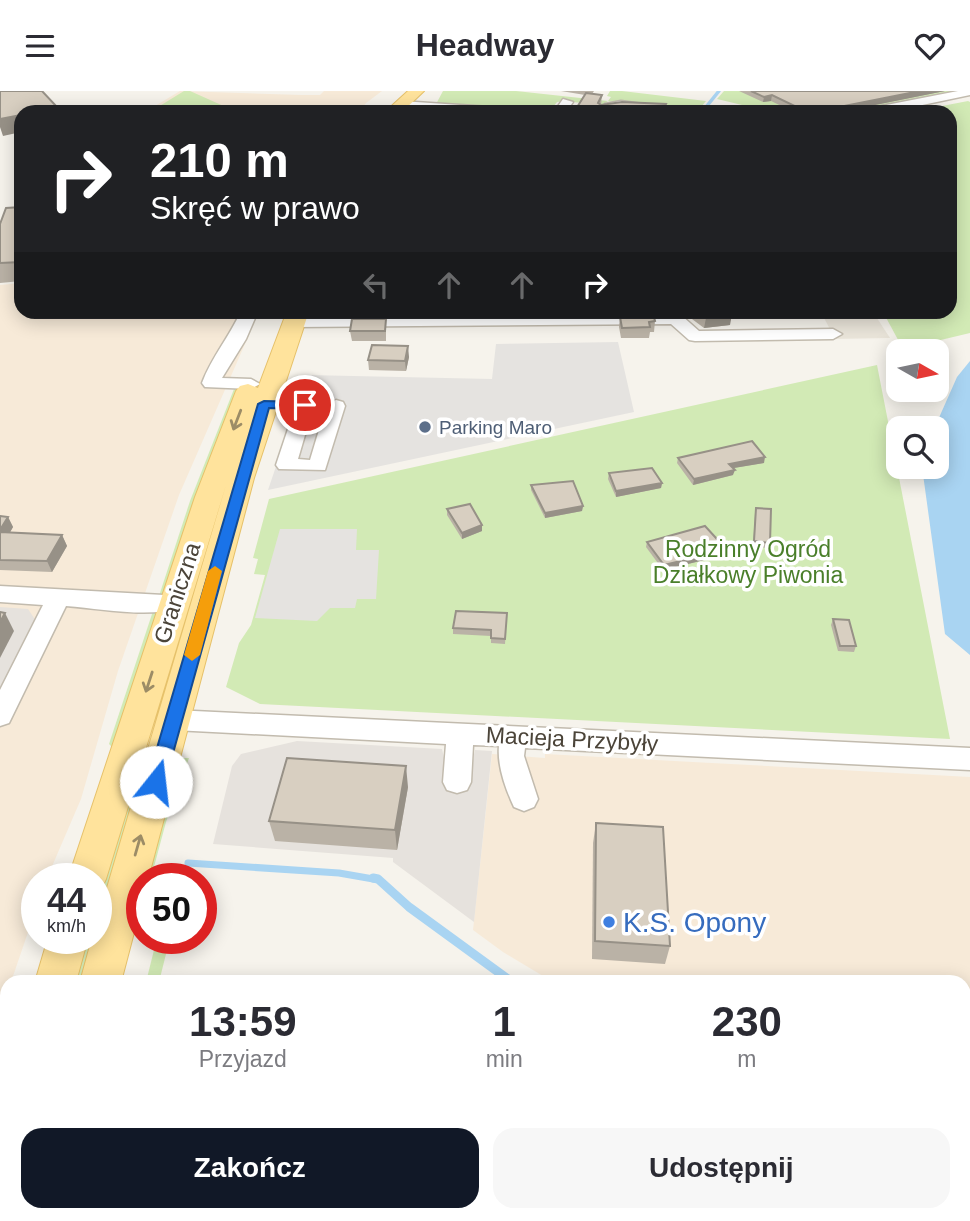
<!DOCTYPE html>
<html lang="pl">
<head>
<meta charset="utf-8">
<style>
  :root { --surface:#fff; --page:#f7f7f7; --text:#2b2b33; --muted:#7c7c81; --accent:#111827 }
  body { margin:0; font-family:Helvetica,sans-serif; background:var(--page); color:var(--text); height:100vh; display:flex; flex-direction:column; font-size:26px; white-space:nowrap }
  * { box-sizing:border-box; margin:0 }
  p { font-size:23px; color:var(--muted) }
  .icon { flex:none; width:38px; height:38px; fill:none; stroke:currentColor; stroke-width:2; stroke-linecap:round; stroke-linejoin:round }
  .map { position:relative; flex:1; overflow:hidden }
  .details { position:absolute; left:0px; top:884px; width:971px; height:247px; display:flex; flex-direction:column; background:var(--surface); border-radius:21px 21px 0 0; box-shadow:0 4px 18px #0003 }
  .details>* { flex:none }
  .hud { position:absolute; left:14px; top:14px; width:943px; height:214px; border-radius:21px; box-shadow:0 4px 18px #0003; background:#202124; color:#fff; overflow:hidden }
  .needle { width:46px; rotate:99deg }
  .buttons { position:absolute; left:886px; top:248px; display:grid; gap:14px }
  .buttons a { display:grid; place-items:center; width:63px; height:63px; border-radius:14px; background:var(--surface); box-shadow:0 4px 18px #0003; font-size:35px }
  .speed { position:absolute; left:21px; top:772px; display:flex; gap:14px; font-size:35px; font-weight:700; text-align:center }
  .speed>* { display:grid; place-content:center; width:91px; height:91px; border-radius:50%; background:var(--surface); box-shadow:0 4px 18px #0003; line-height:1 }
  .speed small { font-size:18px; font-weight:400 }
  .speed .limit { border:10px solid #d22; background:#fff; color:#111 }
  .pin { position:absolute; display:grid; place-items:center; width:60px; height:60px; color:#fff; margin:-30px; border:4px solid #fff; border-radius:50%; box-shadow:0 2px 7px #0007 }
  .me { position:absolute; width:77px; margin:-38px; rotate:16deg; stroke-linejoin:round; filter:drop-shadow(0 0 5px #0008) }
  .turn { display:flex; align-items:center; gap:24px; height:147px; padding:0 21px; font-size:32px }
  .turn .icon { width:91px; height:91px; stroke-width:2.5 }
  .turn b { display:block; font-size:49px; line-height:60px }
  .lanes { display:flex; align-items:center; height:66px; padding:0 21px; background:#0003; justify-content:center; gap:35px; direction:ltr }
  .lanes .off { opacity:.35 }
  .eta { display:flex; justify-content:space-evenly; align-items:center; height:119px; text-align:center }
  .eta b { font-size:42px; font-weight:700; line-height:49px }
  .cta { display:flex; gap:14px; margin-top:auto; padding:14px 21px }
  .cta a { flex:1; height:80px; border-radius:21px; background:var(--accent); color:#fff; font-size:28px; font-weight:700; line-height:80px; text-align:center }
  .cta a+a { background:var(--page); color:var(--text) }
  header { display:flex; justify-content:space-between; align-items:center; height:91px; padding:0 21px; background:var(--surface); font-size:32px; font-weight:700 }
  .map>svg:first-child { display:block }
  .residential { fill:#eae5da }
  .commercial { fill:#f7ead8 }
  .industrial { fill:#e6e2dd }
  .green { fill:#d2eab5 }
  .parking { fill:#e5e3e0 }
  .water { fill:#a9d4f2 }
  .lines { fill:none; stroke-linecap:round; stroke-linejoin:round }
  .stream-far2 { stroke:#a9d4f2; stroke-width:3.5 }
  .stream-far1 { stroke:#a9d4f2; stroke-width:7 }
  .stream { stroke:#a9d4f2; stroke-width:9 }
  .minor-casing { stroke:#c2bbae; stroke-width:3 }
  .major-casing { stroke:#e6c16a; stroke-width:2 }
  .minor { fill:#fff; fill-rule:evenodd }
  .major { fill:#ffe39c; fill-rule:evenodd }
  .wall { fill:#bab2a6 }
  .shaded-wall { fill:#979187 }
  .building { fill:#d8cfc1; stroke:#979187; stroke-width:2 }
  .oneway { stroke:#9c8c66 }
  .route { fill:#1a73e8; stroke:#114b97; stroke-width:2 }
  .slow { fill:#f59e0b }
  .service-dot { fill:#5c6f8a; stroke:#fff; stroke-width:2.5 }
  .shop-dot { fill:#3f7fe0; stroke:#fff; stroke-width:2.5 }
  .labels { text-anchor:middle; stroke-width:7; stroke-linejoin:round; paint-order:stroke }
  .far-service-label { font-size:19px; fill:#4e5e75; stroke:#fff; text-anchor:start }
  .park-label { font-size:23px; fill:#4a7f2a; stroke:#fff }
  .street-label { font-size:23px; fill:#4b4439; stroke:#fff }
  .near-shop-label { font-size:28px; fill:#366cbe; stroke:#fff; text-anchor:start }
</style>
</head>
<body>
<header><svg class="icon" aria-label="menu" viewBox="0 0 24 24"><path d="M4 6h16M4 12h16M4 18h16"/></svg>Headway<svg class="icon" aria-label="heart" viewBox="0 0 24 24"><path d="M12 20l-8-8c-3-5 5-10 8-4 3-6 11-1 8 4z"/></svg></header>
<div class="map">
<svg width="970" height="1130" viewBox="0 0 970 1130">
  <rect width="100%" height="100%" fill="#f6f3ec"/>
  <!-- residential -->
  <polygon class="residential" points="821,221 873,221 890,247 835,248"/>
  <!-- commercial -->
  <g class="commercial">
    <polygon points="180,0 301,4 320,4 324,0 382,0 366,12 359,21 145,21"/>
    <polygon points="21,192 21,220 259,221 179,404 118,580 81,708 47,787 37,788 37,815 11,891 7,891 7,901 0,921 0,194"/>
    <polygon points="492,663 545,667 545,663 970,686 970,1055 964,1053 964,891 553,891 503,861 473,839"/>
  </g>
  <!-- industrial -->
  <g class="industrial">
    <polygon points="0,516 28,518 36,530 0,601"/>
    <polygon points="297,650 442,658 444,667 473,669 475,659 492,660 474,831 393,771 393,767 213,753 232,675 241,663"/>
  </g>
  <!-- green -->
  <g class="green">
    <polygon points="184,0 190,0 237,21 150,21"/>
    <polygon points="443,0 516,0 608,10 611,6 607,5 610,0 622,0 706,10 697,21 608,10 602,14 563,10 557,11 549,21 533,21 435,15"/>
    <polygon points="724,0 969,0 860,21 771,21 717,8"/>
    <polygon points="968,10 970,11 970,242 903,258 883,221 950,220 950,21 911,21"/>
    <polygon points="877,274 950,648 260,613 226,596 239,552 251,534 265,484 254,483 258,468 253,467 269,408"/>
    <polygon points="234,298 238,299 164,501 159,505 190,410"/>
    <polygon points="153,520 157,524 112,656 109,653"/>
    <polygon points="138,667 149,667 84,891 70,891 84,847 96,847 96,805"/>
    <polygon points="175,667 189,667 166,731 151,787 143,788"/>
    <polygon points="157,847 170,847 159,891 146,891"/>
  </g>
  <!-- parking -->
  <g class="parking">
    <polygon points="618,251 634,321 268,399 307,284 492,288 496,253"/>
    <polygon points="280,438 357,438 356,459 379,459 376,508 357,508 355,517 330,517 317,530 255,527"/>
  </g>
  <!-- water -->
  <polygon class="water" points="970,270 970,564 945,543 922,376 936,376 936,338 934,338 957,286"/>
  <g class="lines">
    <!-- stream-far2 -->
    <polyline class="stream-far2" points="702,21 719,0"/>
    <!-- stream-far1 -->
    <polyline class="stream-far1" points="188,772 339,782 379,789"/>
    <!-- stream -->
    <g class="stream">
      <polyline points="373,787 378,788 409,816 512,891"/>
      <polyline points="964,1121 970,1124"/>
    </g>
    <!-- minor casing -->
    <g class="minor-casing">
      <g id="minor">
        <polygon points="958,0 970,0 970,4 889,21 865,21 871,17"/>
        <polygon points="563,8 573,11 566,21 554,21"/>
        <polygon points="401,10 504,17 510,21 451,21 397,17 395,14"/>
        <polygon points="621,10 670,17 676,21 621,18 600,21 605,13"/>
        <path d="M 241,220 L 258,220 L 246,248 L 222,287 L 251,288 L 260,293 L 251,298 L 205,296 L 202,292 C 211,267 230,245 241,220 Z"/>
        <polygon points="675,223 681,224 699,240 833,238 842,243 833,248 695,250 689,249 671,233 294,236 286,231 294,226"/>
        <path d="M 264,307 L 320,309 L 328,313 L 336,309 L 343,311 L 345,315 L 325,379 L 279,378 L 276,374 L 294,320 L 257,317 L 255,313 ZM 325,319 L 310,369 L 298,368 L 312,320 Z"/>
        <path d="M 0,495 L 182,505 L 186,511 L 182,517 C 147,527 102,518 66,515 L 9,632 L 0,635 L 0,599 L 43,514 L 0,511 Z"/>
        <path d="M 174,619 L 970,657 L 970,679 L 525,657 L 524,665 L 538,708 L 534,716 L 524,720 L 514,716 C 506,699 497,674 499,655 L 473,654 L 471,691 L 467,699 L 457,702 L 447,699 L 443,691 L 446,653 L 174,639 L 165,636 L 161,629 L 165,622 Z"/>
      </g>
    </g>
    <!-- major casing -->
    <g class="major-casing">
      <g id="major">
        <polygon points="408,0 424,0 402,21 385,21"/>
        <polygon points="287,220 309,220 254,387 148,788 142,788 142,811 121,891 80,891 92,847 96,847 96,834 226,394 106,788 100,800 96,801 96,788 68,788 195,406 236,300 240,295 248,293 258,297"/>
        <polygon points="48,847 88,847 76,891 35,891"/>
        <polygon points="7,1024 7,1089 0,1092 0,1027"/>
        <polygon points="10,1124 58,1124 57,1130 9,1130"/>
      </g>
    </g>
    <!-- minor -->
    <use href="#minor" class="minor"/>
    <!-- major -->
    <use href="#major" class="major"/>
  </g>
  <!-- wall -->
  <g class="wall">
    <polygon points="561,0 594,0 592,3 602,4 601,14 574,21 585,4"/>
    <polygon points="739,0 945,0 840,21 794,21 771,10 763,11"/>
    <polygon points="21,116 21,190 0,192 0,133"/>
    <rect x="352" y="220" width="36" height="3"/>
    <polygon points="403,220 431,220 431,222 403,223"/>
    <polygon points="694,220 728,220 730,234 704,237 692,228"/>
    <polygon points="620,226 655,230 654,241 650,241 649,247 621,247 619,236"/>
    <polygon points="386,228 386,250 352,250 350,240"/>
    <polygon points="409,266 406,280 369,279 368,269"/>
    <polygon points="678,367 764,372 733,377 733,384 693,394 677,372"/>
    <polygon points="609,382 662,392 661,397 616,406 608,388"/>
    <polygon points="531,394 583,415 582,420 545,427 531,399"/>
    <polygon points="756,417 770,452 768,457 753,456 755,422"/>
    <polygon points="447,418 482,434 482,440 462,448 447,424"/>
    <polygon points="0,425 8,426 13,436 10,441 62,444 67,455 52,481 0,479"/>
    <polygon points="647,451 727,459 725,464 663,479 646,456"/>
    <polygon points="507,522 505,553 491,552 491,545 453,543 453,537"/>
    <polygon points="833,528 856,555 854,561 838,560 831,534"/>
    <polygon points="408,696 397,759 275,750 269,730"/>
    <polygon points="596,732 670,855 665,873 592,868 593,752"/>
  </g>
  <!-- shaded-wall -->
  <g class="shaded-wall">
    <polygon points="920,0 945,0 840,21 814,21"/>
    <polygon points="772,4 771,10 763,11 764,6"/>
    <polygon points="58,17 59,21 35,21"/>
    <polygon points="21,24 21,41 3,45 0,36 0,28"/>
    <polygon points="732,223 730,234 704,237 706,227"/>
    <polygon points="408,255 409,266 406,280 405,270"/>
    <polygon points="765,366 764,372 728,378 729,373"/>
    <polygon points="735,379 733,384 693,394 694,388"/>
    <polygon points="662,392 661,397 616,406 616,400"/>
    <polygon points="583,415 582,420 545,427 545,422"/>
    <polygon points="8,426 13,436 4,452 0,444 0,439"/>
    <polygon points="482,434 482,440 462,448 462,442"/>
    <polygon points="62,444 67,455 52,481 47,470"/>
    <polygon points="727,459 725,464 663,479 664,474"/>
    <polygon points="5,522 14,540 0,567 0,531"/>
    <polygon points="406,675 408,696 397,759 395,739"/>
  </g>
  <!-- building -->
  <g class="building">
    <polygon points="0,0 42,0 58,17 35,21 21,21 21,24 0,28"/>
    <polygon points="751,0 920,0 814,21 807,21 772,4 764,6"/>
    <polygon points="586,2 602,4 598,12 601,14 622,11 666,13 662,21 574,21"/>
    <polygon points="21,116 21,171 0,172 0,133 6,117"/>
    <polygon points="697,220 728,220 732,223 706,227"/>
    <polygon points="620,226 654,226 655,230 649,231 650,236 622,237"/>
    <polygon points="352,228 386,228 385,240 350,240"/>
    <polygon points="372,254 408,255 405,270 368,269"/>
    <polygon points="752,350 765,366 729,373 735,379 694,388 678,367"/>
    <polygon points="652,377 662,392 616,400 609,382"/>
    <polygon points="573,390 583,415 545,422 531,394"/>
    <polygon points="470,413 482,434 462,442 447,418"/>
    <polygon points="756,417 771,418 770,452 754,450"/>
    <polygon points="0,425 8,426 0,439"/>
    <polygon points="705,435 727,459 664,474 647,451"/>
    <polygon points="0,441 62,444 47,470 0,469"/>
    <polygon points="456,520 507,522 505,548 491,547 491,539 453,537"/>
    <polygon points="0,521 5,522 0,531"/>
    <polygon points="833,528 849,529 856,555 840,555"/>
    <polygon points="287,667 406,675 395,739 269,730"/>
    <polygon points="596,732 663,736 670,855 595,850"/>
  </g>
  <!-- one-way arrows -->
  <defs><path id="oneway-shaft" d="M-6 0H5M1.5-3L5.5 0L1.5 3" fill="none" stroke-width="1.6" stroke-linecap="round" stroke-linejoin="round" transform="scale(1.75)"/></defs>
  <g class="oneway">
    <use href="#oneway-shaft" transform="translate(237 329) rotate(111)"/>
    <use href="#oneway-shaft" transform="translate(149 591) rotate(108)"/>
    <use href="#oneway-shaft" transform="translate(138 754) rotate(-74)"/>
  </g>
  <!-- route -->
  <polygon class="route" points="264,310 305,311 311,314 305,318 269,317 165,691 162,697 156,699 150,697 147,691 258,313"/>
  <!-- slow -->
  <polygon class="slow" points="215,475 222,480 200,564 192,570 184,564 208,480"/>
  <!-- markers -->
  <circle class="service-dot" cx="425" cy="336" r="7"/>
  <circle class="shop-dot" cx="609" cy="831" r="7"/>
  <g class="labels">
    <!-- far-service labels -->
    <g class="far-service-label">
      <text x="439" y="343">Parking Maro</text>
    </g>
    <!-- park labels -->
    <g class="park-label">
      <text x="748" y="466">Rodzinny Ogród<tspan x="748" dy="26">Działkowy Piwonia</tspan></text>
    </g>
    <!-- street labels -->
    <g class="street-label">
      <text transform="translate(177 502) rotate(-72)" y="8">Graniczna</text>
      <text transform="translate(572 648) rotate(3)" y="8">Macieja Przybyły</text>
    </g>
    <!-- near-shop labels -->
    <g class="near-shop-label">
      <text x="623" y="841">K.S. Opony</text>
    </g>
  </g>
</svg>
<div class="buttons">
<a><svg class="needle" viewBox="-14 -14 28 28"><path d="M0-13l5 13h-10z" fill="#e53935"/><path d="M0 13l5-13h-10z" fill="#7c7c81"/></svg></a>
<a><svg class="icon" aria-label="search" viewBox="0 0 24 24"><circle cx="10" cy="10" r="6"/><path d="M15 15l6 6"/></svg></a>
</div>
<div class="speed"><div>44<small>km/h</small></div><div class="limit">50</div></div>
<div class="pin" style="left:305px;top:314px;background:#d93025"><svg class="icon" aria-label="arrive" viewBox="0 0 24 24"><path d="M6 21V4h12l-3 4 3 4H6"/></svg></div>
<svg class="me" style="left:156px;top:691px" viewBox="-20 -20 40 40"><circle r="19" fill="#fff"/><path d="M0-13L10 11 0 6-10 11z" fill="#1a73e8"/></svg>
<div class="hud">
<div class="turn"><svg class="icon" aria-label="right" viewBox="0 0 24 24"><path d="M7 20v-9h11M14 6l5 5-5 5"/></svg><div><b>210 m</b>Skręć w prawo</div></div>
<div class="lanes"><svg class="icon off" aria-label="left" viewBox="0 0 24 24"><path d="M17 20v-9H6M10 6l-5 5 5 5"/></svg><svg class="icon off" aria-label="ahead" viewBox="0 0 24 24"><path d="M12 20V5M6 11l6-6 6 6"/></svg><svg class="icon off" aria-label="ahead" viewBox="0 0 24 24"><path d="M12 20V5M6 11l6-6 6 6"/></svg><svg class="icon" aria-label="right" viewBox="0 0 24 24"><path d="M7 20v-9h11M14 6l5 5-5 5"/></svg></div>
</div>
<section class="details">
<div class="eta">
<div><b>13:59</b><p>Przyjazd</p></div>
<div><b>1</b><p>min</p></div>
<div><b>230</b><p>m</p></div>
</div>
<div class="cta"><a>Zakończ</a><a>Udostępnij</a></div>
</section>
</div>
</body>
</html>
